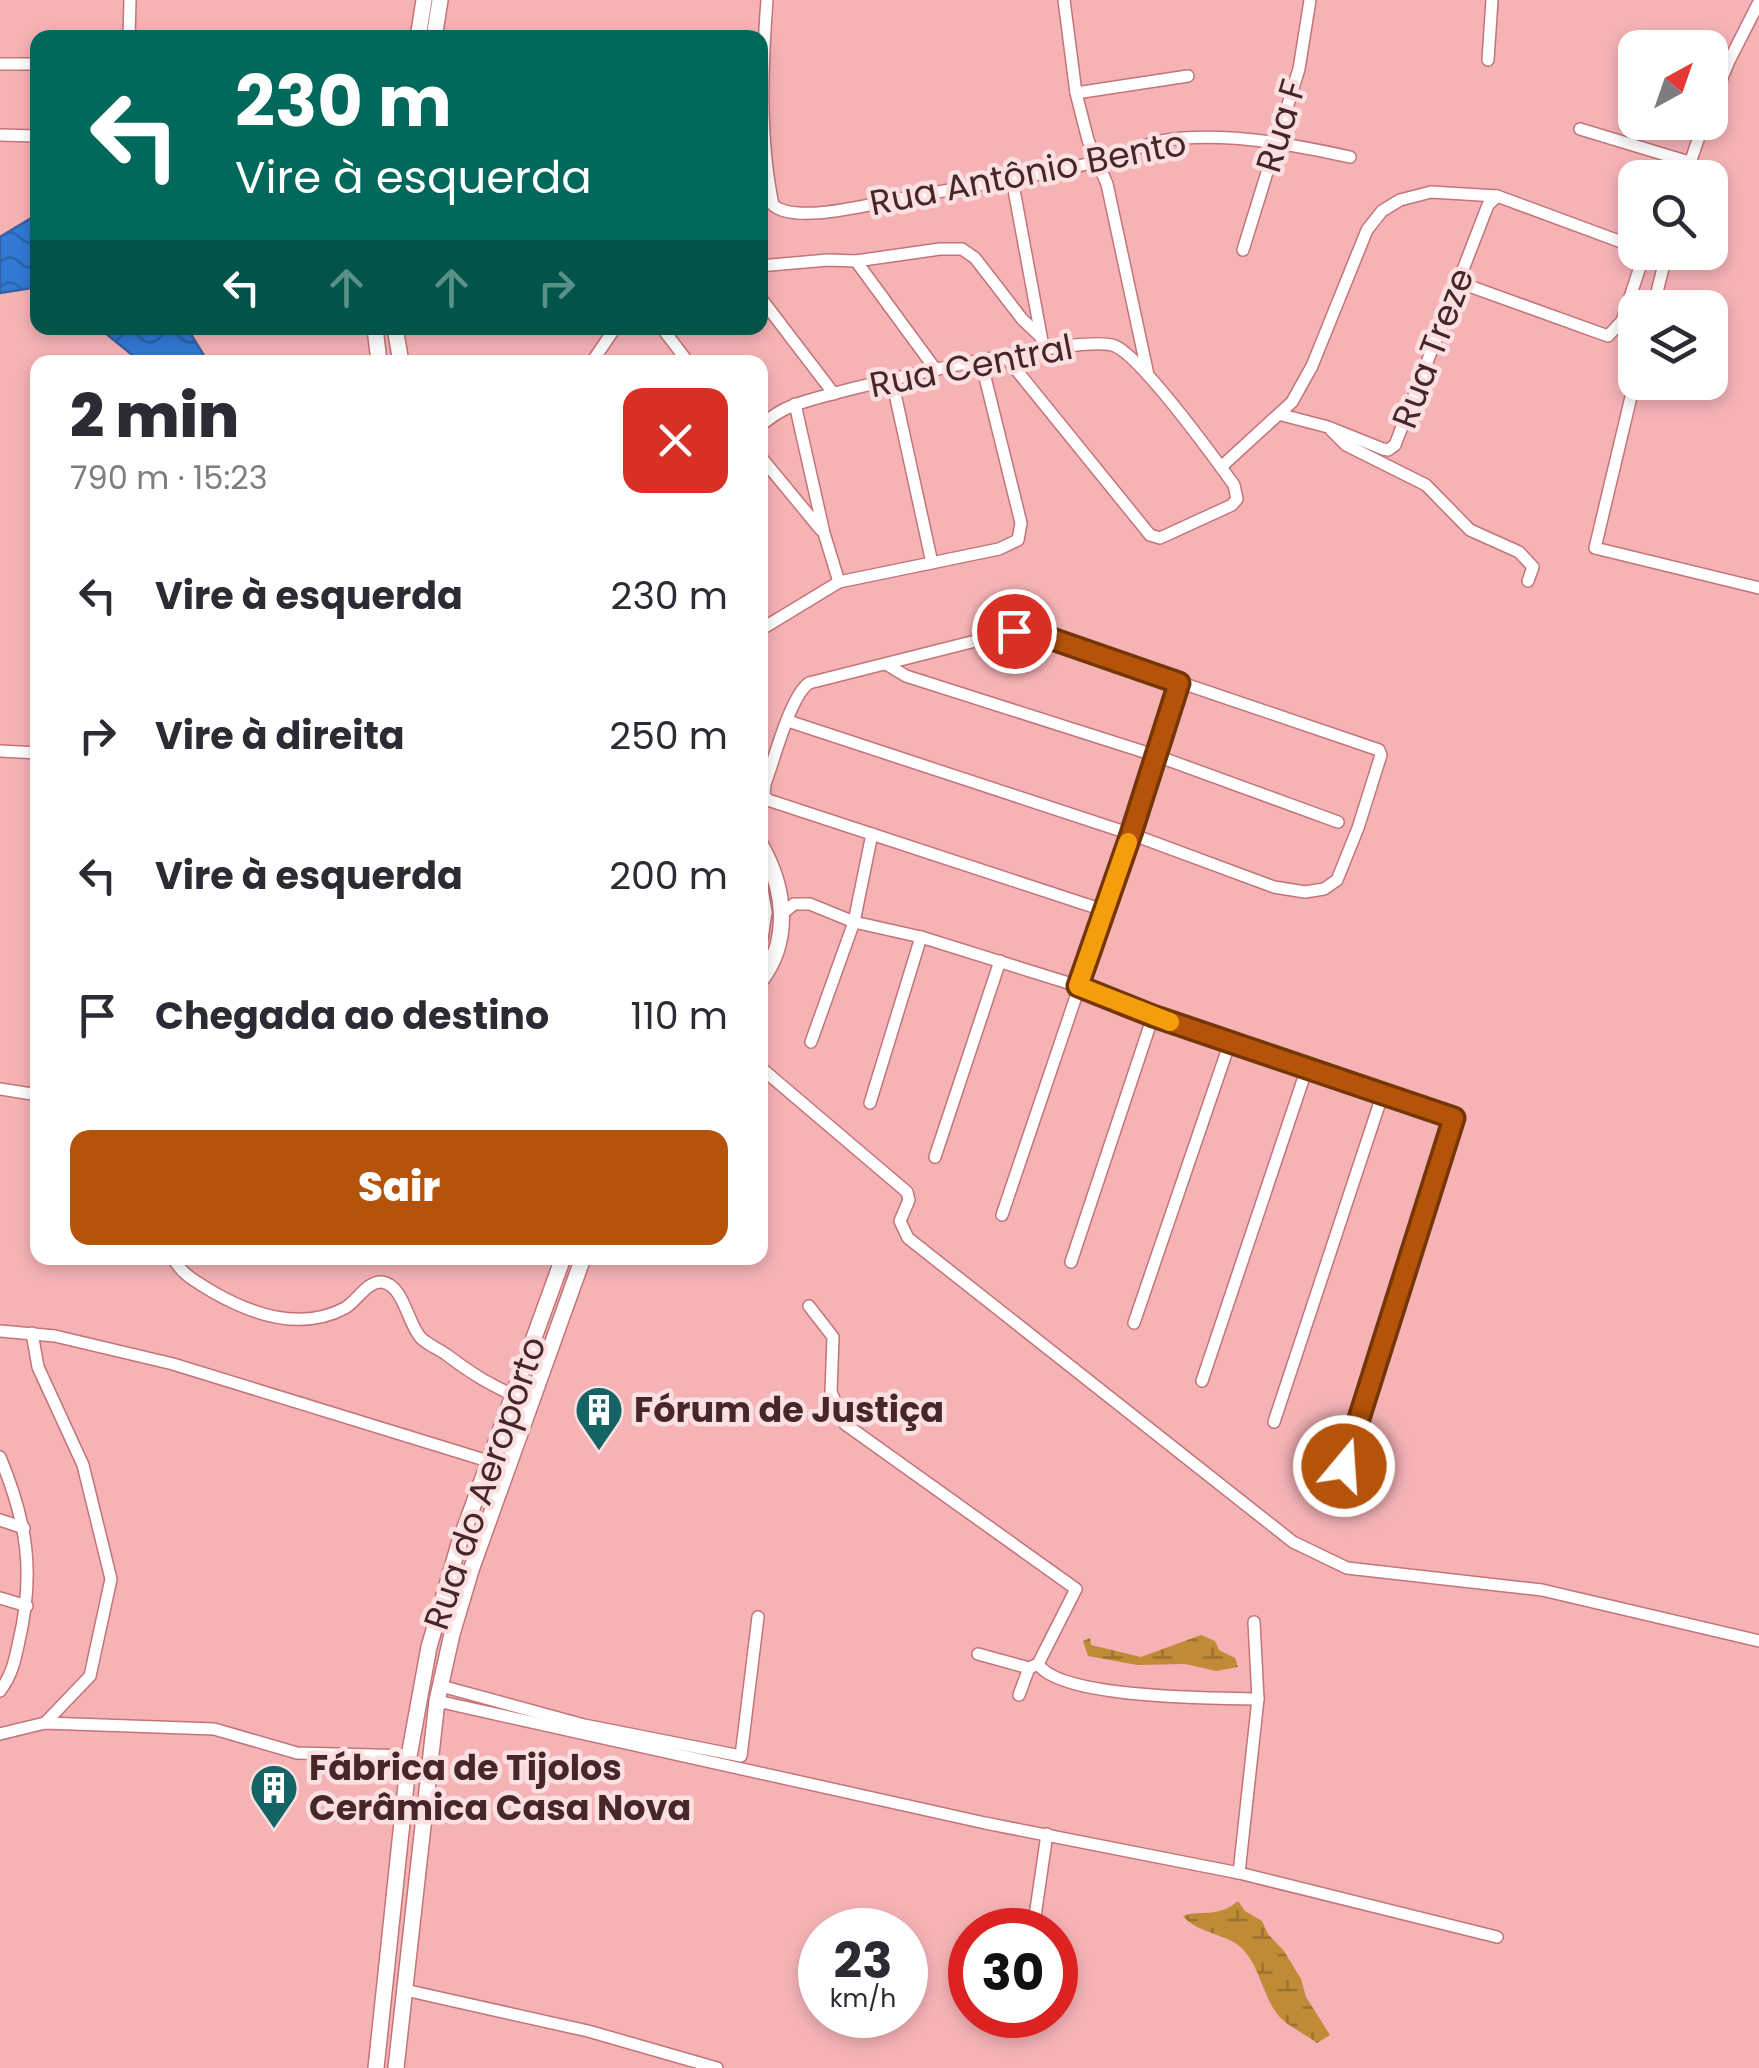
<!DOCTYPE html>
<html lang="pt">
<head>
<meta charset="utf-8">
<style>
  :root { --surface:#fff; --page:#f7f7f7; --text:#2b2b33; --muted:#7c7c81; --accent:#b45309 }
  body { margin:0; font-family:Poppins,sans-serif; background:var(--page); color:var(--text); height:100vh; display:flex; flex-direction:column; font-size:38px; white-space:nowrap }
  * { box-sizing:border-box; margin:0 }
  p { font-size:32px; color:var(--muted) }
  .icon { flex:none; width:55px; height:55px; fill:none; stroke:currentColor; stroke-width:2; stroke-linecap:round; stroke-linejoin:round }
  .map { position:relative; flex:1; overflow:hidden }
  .panel { position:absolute; left:30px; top:355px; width:738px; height:910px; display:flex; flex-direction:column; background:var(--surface); border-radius:20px; box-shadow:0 5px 15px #0003 }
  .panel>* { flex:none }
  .banner { position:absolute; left:30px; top:30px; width:738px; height:305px; border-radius:20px; box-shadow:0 5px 15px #0003; background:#00695c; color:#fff; overflow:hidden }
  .needle { width:65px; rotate:40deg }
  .fabs { position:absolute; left:1618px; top:30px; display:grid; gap:20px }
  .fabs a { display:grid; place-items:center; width:110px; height:110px; border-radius:20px; background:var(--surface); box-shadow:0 5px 15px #0003; font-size:50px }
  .speed { position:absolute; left:798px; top:1908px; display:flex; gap:20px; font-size:50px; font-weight:700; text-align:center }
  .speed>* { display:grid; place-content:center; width:130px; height:130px; border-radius:50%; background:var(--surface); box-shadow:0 5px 15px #0003; line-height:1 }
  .speed small { font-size:25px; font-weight:400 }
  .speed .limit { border:15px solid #d22; background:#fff; color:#111 }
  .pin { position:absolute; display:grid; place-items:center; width:85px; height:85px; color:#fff; margin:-42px; border:5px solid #fff; border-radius:50%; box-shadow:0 2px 10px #0007 }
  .me { position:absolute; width:110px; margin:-55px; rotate:18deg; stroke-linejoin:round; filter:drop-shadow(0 0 8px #0008) }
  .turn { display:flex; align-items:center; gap:35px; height:210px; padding:0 40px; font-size:45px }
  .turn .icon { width:130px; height:130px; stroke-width:2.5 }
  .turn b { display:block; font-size:70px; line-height:85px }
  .lanes { display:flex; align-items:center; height:95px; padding:0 40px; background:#0003; justify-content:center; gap:50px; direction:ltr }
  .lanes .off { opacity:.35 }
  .round { display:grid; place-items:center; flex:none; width:105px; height:105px; border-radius:20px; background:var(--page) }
  .headline { display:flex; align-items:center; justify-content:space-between; height:170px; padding:0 40px }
  h1 { font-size:60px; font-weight:800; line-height:75px }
  .action { display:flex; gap:20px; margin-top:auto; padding:20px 40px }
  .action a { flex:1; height:115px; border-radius:20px; background:var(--accent); color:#fff; font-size:40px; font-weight:800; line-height:115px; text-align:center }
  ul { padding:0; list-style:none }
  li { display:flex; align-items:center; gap:30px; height:140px; padding:0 40px }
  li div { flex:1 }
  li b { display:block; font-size:38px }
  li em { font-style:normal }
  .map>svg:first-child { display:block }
  .wetland { fill:url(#wetland-marsh) }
  .water { fill:url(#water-waves); stroke:#3861a1; stroke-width:2.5 }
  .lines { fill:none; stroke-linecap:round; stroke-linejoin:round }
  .street-casing { stroke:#c37479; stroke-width:14 }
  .secondary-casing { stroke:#c37479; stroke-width:18 }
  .street { stroke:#fff; stroke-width:11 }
  .secondary { stroke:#fff; stroke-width:15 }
  .route-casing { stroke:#753606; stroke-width:25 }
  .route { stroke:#b45309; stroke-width:18 }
  .slow { stroke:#f59e0b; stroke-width:18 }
  .labels { text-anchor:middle; stroke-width:9; stroke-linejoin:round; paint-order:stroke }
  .street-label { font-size:35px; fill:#462628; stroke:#fbe0e1 }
  .poi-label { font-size:35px; font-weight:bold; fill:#462628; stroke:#fbe0e1; text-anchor:start }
</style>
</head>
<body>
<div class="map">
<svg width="1759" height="2068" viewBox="0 0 1759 2068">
  <defs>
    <pattern id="wetland-marsh" width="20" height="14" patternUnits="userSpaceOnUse" patternTransform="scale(2.5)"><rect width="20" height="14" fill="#bf8b37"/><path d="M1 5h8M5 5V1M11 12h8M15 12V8" fill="none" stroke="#9d712e"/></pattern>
    <pattern id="water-waves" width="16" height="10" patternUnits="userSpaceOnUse" patternTransform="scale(2.5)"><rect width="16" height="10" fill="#327ad5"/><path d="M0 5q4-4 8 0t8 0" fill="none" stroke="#2c64ad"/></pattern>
  </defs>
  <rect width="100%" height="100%" fill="#f6b3b6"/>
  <!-- wetland -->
  <g class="wetland">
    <polygon points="1201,1635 1215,1641 1219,1650 1235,1658 1238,1667 1216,1671 1185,1664 1137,1665 1088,1656 1083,1641 1090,1638 1091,1645 1141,1657"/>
    <path d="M 1238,1901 L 1245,1911 L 1262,1921 L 1268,1934 L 1284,1951 L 1301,1979 L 1306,1997 L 1330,2035 L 1317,2043 C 1305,2034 1287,2026 1278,2015 C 1262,1995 1259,1961 1238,1945 C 1223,1934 1194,1931 1183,1916 C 1201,1909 1217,1919 1238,1901 Z"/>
  </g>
  <!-- water -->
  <g class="water">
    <polygon points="33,217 37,217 37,291 32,288 0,293 0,237"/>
    <polygon points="99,328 187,328 208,362 141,362"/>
  </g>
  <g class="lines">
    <!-- street casing -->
    <g class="street-casing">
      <g id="street">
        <path d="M 767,0 C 762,67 759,138 773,205 C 794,223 857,207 884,202 C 951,188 1020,180 1087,164 C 1119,156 1150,140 1183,138 C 1239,134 1295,145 1350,157"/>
        <polyline points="1064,0 1076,93 1088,140 1107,184 1148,375"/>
        <polyline points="129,38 130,0"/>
        <polyline points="1488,60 1492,0"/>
        <polyline points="0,64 38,64"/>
        <polyline points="1076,93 1188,76"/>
        <polyline points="1710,107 1729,61 1759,2"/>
        <polyline points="1580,129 1689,162"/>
        <polyline points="0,135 38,136"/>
        <polyline points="1685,178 1704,122"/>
        <polyline points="1012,179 1042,341"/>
        <polyline points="1243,250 1299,69 1310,0"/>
        <polyline points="856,261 936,370"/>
        <polyline points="760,266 828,260 856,261 940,249 962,249 975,258 1022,319 1041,337"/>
        <polyline points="1458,282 1608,336 1622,321 1642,261 1640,252"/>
        <polyline points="760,297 834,394"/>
        <polyline points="1653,308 1667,252"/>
        <polyline points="662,328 688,362"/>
        <polyline points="592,362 615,328"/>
        <polyline points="892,380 932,563"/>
        <polyline points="1635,380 1595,548 1759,588"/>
        <polyline points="795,404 824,533 839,582"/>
        <polyline points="1282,415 1328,427 1383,449 1388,450 1395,445 1488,205 1497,196"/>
        <path d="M 760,426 C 770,418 780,410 792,406 C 833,390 1085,332 1115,346 C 1142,358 1213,456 1234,485 L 1237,499 L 1232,505 L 1160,538 L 1150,535 L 1005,356"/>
        <polyline points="1331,430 1346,445 1426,485 1470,530 1519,552 1533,567 1528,581"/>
        <polyline points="760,456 821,530"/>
        <polyline points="1221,467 1292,402 1312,366 1367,230 1382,211 1400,200 1431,192 1497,196 1635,247"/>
        <polyline points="760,630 839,582 999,549 1018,540 1021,523 981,361"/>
        <polyline points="886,664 906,676 1157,756 1338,822"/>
        <path d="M 788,721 L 1131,834 L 1274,887 L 1305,892 L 1324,889 L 1337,880 L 1358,828 L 1381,755 L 1379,750 L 1032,632 L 1015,631 L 809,683 C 790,696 774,761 765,784 L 764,795 L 768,800 L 1103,910"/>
        <polyline points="0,751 38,753"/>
        <polyline points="782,914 794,904 810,904 854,922 921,937 1078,986 1153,1016 1454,1118 1343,1466"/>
        <polyline points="811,1042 854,922 872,834"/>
        <polyline points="760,1067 907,1192 909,1200 900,1221 908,1238 1293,1542 1347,1568 1542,1590 1759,1641"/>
        <polyline points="0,1089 38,1095"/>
        <polyline points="870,1103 921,937"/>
        <polyline points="935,1157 1000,961"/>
        <polyline points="1002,1215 1131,834 1179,683"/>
        <path d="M 173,1258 C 182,1275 197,1282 213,1292 C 253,1315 302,1331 345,1308 C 357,1301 367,1281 382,1282 C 404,1285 408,1325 421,1338 C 428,1345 439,1349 447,1355 C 471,1373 485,1382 513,1395"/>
        <polyline points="1071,1262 1153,1016"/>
        <polyline points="809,1306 833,1337 831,1392 845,1424 1076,1589 1038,1664 1029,1668 978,1654"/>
        <polyline points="1134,1323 1230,1042"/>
        <polyline points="0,1331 55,1336 173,1364 488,1461"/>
        <polyline points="32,1333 38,1367 83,1465 111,1579 90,1676 45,1723"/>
        <polyline points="1202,1381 1307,1068"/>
        <polyline points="1274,1422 1383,1093"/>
        <path d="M 0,1457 C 27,1522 35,1572 19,1641 C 15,1660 12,1675 0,1691"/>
        <polyline points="0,1520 24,1528"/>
        <polyline points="0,1598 27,1606"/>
        <path d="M 1038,1664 C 1061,1699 1215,1698 1258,1699"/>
        <polyline points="441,1686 584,1725 741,1756 758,1617"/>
        <polyline points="1019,1695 1029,1668"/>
        <polyline points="437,1701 985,1823 1239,1873 1497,1937"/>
        <polyline points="0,1734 45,1723 214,1729 297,1753 409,1756"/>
        <polyline points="1239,1873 1258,1699 1254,1622"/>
        <polyline points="1033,1930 1047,1834"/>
        <polyline points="405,1990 588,2031 717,2068"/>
      </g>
    </g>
    <!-- secondary casing -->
    <g class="secondary-casing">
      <g id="secondary">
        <polyline points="418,38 424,0"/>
        <polyline points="434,38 440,0"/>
        <polyline points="375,328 379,362"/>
        <polyline points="395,328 401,362"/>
        <path d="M 760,844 C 785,887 792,940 760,981"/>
        <polyline points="760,889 764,912 760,939"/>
        <polyline points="376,2068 409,1756 429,1647 459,1544 563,1258"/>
        <polyline points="396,2068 437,1701 452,1634 471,1570 583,1258"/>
      </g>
    </g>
    <!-- street -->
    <use href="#street" class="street"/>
    <!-- secondary -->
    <use href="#secondary" class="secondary"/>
  </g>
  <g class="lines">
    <!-- route casing -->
    <g class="route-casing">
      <polyline id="route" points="1014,631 1032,632 1179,683 1131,834 1078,986 1153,1016 1454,1118 1344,1466"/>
    </g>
    <!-- route -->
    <use href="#route" class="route"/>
    <!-- slow -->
    <polyline class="slow" points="1128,842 1078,986 1170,1022"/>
  </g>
  <!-- icons -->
  <defs>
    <g id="building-pin" transform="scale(2.5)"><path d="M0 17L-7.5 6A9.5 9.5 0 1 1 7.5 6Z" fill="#146465" stroke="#fbe0e1"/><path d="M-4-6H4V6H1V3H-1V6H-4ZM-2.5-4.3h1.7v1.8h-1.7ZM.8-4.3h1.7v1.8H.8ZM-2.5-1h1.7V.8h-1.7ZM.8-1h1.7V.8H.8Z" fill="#fff"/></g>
  </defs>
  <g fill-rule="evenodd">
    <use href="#building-pin" x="599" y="1410"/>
    <use href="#building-pin" x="274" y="1788"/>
  </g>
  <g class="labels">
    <!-- street labels -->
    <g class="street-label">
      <text transform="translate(1281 126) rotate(-73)" y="12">Rua F</text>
      <text transform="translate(1028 173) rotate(-11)" y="12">Rua Antônio Bento</text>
      <text transform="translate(1433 348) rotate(-69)" y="12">Rua Treze</text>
      <text transform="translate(971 366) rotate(-11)" y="12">Rua Central</text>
      <text transform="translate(485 1483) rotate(-71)" y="12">Rua do Aeroporto</text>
    </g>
    <!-- poi labels -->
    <g class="poi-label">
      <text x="634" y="1422">Fórum de Justiça</text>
      <text x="309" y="1780">Fábrica de Tijolos<tspan x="309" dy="40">Cerâmica Casa Nova</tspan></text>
    </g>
  </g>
</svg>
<div class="fabs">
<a><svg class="needle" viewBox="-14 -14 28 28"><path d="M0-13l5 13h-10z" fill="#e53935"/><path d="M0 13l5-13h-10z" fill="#7c7c81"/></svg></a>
<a><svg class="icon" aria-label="search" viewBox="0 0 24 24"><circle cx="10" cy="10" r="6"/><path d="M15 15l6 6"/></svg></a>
<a><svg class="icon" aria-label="layers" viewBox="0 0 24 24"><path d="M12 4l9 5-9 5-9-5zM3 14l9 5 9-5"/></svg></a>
</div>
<div class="speed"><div>23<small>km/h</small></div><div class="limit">30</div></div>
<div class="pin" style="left:1014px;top:631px;background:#d93025"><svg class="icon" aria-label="arrive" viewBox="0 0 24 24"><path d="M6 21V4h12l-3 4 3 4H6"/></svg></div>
<svg class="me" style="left:1344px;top:1466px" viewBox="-20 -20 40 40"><circle r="17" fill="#b45309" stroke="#fff" stroke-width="3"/><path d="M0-11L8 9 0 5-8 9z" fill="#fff"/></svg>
<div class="banner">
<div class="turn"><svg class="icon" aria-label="left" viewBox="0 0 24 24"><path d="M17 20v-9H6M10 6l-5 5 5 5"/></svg><div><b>230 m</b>Vire à esquerda</div></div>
<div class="lanes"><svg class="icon" aria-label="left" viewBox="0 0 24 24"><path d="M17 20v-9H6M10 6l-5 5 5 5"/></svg><svg class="icon off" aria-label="ahead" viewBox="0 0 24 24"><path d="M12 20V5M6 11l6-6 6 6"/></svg><svg class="icon off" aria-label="ahead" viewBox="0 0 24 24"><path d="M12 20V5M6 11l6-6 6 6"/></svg><svg class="icon off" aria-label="right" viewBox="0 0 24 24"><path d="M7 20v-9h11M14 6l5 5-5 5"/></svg></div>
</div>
<section class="panel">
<div class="headline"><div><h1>2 min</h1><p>790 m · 15:23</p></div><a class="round" style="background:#d93025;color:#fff"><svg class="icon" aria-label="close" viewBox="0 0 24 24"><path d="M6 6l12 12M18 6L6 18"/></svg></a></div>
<ul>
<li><svg class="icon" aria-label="left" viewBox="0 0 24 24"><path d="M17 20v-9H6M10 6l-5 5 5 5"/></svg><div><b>Vire à esquerda</b></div><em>230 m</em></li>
<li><svg class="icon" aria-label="right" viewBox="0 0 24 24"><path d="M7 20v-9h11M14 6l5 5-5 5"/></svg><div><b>Vire à direita</b></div><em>250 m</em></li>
<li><svg class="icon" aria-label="left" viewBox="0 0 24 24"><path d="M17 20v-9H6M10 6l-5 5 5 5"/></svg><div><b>Vire à esquerda</b></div><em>200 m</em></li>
<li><svg class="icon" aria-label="arrive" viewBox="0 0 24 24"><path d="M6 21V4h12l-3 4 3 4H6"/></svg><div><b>Chegada ao destino</b></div><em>110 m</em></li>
</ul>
<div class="action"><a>Sair</a></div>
</section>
</div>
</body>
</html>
